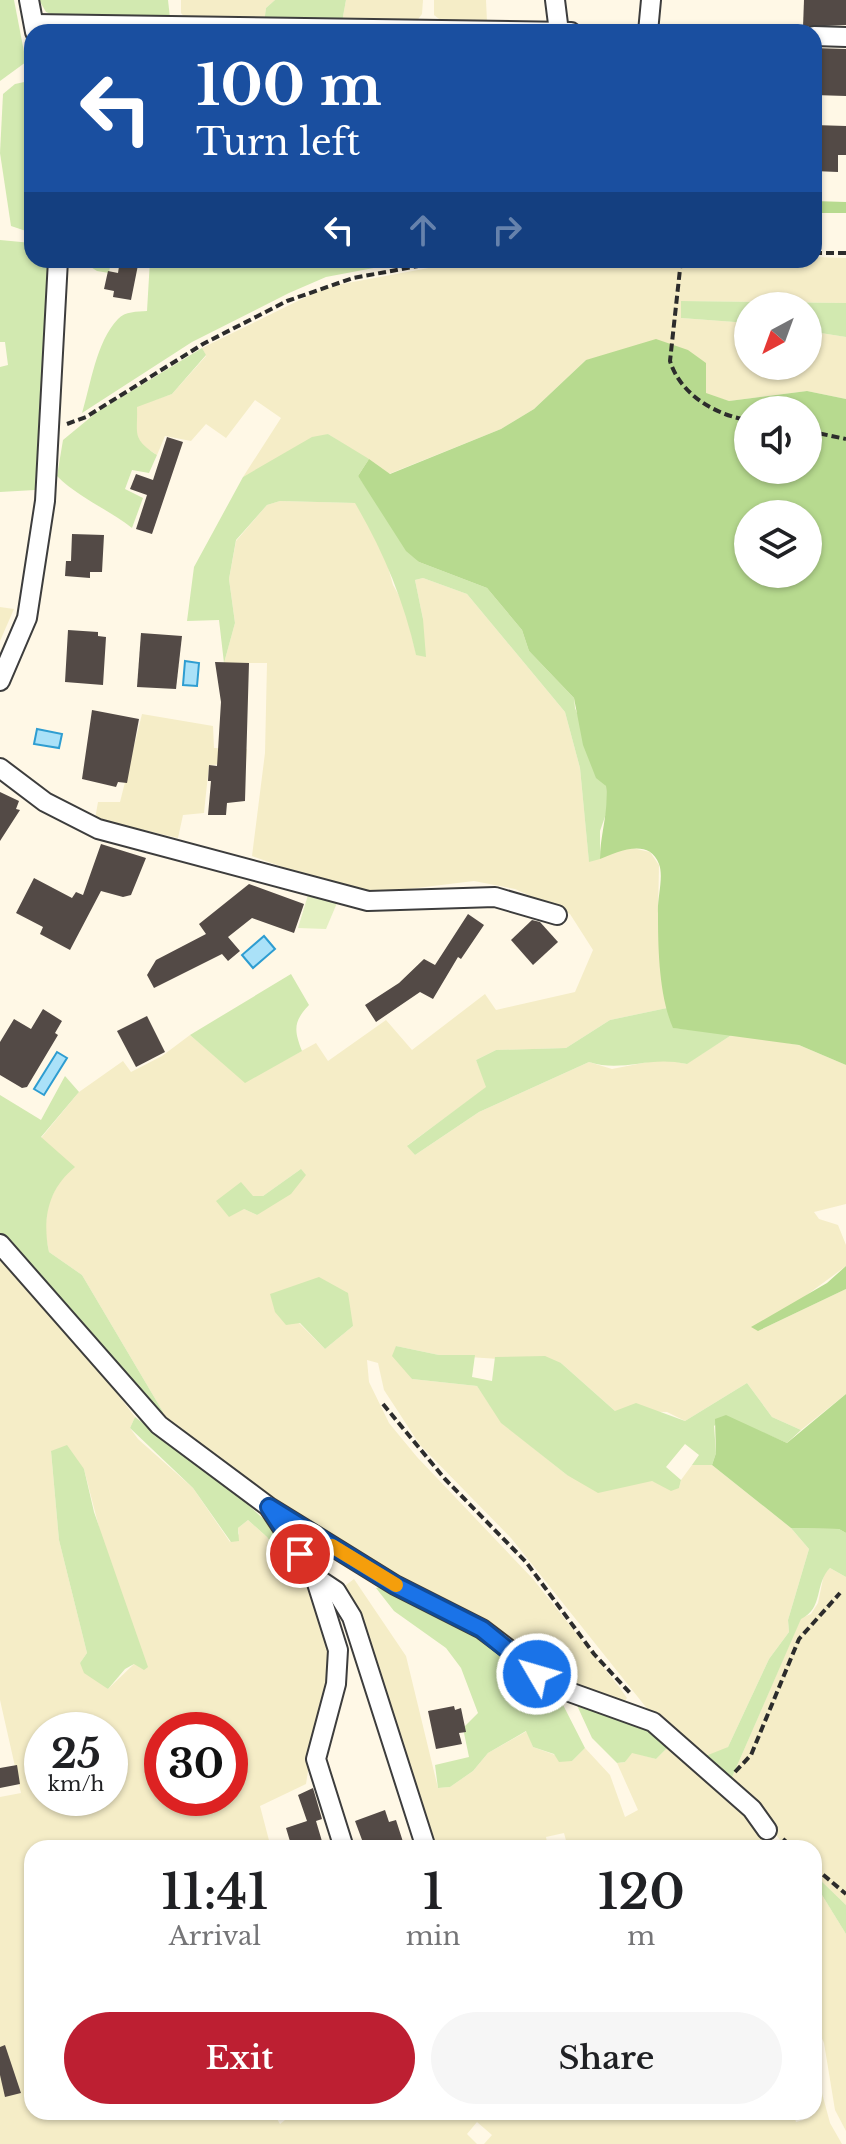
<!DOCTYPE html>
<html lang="en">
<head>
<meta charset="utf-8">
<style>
  :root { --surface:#fff; --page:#f6f6f6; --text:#202124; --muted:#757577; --accent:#bd1f32 }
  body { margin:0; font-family:"Libre Baskerville",serif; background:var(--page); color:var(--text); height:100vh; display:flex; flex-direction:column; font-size:30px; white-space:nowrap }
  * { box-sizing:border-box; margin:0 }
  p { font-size:26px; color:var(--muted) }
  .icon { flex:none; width:44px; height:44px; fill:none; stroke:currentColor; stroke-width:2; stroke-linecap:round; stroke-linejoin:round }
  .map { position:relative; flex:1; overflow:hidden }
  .panel { position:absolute; left:24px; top:1840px; width:798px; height:280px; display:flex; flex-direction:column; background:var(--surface); border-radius:24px; box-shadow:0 2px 6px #0004 }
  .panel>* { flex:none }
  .banner { position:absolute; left:24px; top:24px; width:798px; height:244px; border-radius:24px; box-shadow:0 2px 6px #0004; background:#1a4fa0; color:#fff; overflow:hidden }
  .needle { width:52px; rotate:221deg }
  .fabs { position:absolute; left:734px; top:292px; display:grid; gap:16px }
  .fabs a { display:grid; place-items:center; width:88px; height:88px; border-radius:50%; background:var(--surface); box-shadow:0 2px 6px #0004; font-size:40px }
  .speed { position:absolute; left:24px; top:1712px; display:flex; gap:16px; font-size:40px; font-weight:700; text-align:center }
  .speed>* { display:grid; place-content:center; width:104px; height:104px; border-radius:50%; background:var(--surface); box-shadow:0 2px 6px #0004; line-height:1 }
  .speed small { font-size:20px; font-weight:400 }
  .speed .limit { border:12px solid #d22; background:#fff; color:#111 }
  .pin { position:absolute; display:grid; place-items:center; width:68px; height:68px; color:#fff; margin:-34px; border:4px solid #fff; border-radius:50%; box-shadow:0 2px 8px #0007 }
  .me { position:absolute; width:88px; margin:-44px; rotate:308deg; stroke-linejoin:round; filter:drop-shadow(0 0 6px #0008) }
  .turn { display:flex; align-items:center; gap:28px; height:168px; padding:0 40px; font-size:36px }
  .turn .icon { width:104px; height:104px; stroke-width:2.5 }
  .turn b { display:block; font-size:56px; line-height:68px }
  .lanes { display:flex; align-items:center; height:76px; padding:0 40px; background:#0003; justify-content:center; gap:40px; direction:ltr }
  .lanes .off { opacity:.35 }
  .eta { display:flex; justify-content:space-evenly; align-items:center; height:136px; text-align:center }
  .eta b { font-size:48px; font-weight:600; line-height:56px }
  .cta { display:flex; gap:16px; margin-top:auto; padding:16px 40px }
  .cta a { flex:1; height:92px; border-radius:48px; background:var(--accent); color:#fff; font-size:32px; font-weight:600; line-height:92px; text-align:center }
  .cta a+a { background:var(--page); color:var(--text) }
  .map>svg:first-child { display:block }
  .farmland { fill:#f5edc7; fill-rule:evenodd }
  .green { fill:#d2e9b0 }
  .forest { fill:#b7da8f; fill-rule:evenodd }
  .pitch { fill:#e4f0c2 }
  .water { fill:#aae1f8; stroke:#2e9dd1; stroke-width:2 }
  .building { fill:#534a46 }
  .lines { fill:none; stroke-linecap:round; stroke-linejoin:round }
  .street-casing { stroke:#3d3d3d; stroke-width:22 }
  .path { stroke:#2c2c2c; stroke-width:4; stroke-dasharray:8 4; stroke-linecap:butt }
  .street { stroke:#fff; stroke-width:18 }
  .route-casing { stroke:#114b97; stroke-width:20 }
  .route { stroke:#1a73e8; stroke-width:14 }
  .slow { stroke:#f59e0b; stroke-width:14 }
</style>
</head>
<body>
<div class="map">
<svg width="846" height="2144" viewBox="0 0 846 2144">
  <rect width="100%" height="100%" fill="#fff8e6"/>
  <!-- farmland -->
  <g class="farmland">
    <polygon points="181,0 275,0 266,8 264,23 187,20 181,13"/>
    <polygon points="346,0 423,0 422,14 416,22 342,22"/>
    <polygon points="434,0 486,0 487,22 443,22 434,15"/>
    <polygon points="814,257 846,258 846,303 682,301 681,318 748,323 748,366 808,366 808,331 846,337 846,399 807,391 729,401 586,360 534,409 501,429 389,474 328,434 243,477 281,418 255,400 226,438 206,424 191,441 165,436 157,455 142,445 135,433 137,406 172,394 206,356 202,348 318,291 342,284 472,260"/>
    <path d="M 280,501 L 356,503 L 384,553 L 393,585 L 405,606 L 416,654 L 423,619 L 415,580 L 423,578 L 467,594 L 565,712 L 580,768 L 589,861 L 628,847 L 650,852 L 659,865 L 658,914 L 667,1008 L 610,1020 L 566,1048 L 496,1050 L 476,1060 L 487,1087 L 408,1145 L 415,1155 L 479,1112 L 589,1062 L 612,1069 L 663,1059 L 686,1064 L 733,1034 L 799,1045 L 846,1065 L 846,1204 L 814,1212 L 819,1219 L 838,1225 L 846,1245 L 846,1266 L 758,1331 L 846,1289 L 846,1394 L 801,1430 L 772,1417 L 747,1383 L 685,1421 L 667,1412 L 615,1411 L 561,1363 L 439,1355 L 396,1346 L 412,1379 L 477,1386 L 502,1423 L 567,1475 L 652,1481 L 679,1488 L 681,1480 L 692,1465 L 712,1465 L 791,1528 L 809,1549 L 788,1620 L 789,1632 L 769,1659 L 728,1747 L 715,1755 L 703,1757 L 649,1711 L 511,1538 L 420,1445 L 384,1390 L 378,1363 L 367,1360 L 369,1382 L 389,1423 L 417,1457 L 533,1579 L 620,1688 L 627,1698 L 623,1704 L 573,1689 L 337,1546 L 163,1419 L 163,1412 L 82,1275 L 49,1252 L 45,1231 L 48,1204 L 61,1178 L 41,1138 L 79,1092 L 123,1061 L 131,1072 L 162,1056 L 190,1035 L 245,1082 L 316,1043 L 328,1061 L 386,1020 L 412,1050 L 485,994 L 496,1010 L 575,992 L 593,950 L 570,914 L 515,889 L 474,881 L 392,891 L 347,890 L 252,856 L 265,753 L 267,663 L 224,663 L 235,623 L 229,579 L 236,541 L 267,505 ZM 301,1169 L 257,1215 L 244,1209 L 253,1197 L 263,1196 ZM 299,1323 L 353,1326 L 325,1349 Z"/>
    <polygon points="0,607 14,609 0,641"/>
    <polygon points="142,714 213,726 214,748 247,749 246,763 209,765 204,813 183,815 178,838 95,819 98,802 120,802"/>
    <path d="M 0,1258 L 106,1379 L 135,1417 L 130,1428 L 138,1439 L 193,1488 L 230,1542 L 239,1534 L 238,1528 L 248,1520 L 267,1537 L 284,1562 L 291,1557 L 309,1586 L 325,1628 L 329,1654 L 329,1682 L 314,1732 L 306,1784 L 260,1806 L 271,1848 L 32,1848 L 32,2112 L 273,2112 L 280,2124 L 290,2116 L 288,2112 L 503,2112 L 505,2118 L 531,2112 L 793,2112 L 796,2122 L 810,2118 L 808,2112 L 814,2112 L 814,2043 L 822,2093 L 830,2123 L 842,2144 L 484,2144 L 492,2135 L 477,2122 L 467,2134 L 477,2144 L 0,2144 L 0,1797 L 21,1793 L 0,1700 ZM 51,1451 L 84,1469 L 134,1664 L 108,1689 L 80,1663 L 87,1653 L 59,1540 ZM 42,1730 L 110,1730 L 110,1798 L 42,1798 ZM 162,1730 L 230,1730 L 230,1798 L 162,1798 Z"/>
    <polygon points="830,1568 846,1577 846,1905 814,1874 814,1848 787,1848 730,1782 801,1618 811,1614 818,1603 824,1574"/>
    <polygon points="354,1579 406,1656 438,1788 450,1787 473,1771 488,1753 527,1731 533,1747 572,1761 585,1748 610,1775 625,1817 638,1810 617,1763 625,1762 631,1752 656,1759 669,1746 734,1799 771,1848 568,1848 564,1833 546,1837 548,1848 433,1848 342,1588"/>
    <polygon points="814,1882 846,1934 846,2131 835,2110 824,2043 814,2021"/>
  </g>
  <!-- green -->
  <g class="green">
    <polygon points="0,0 14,0 26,62 0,81"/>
    <polygon points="39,0 168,0 170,18 59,17 46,12"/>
    <polygon points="275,0 346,0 342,22 264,23 266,8"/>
    <polygon points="29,81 32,100 32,233 11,226 0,153 3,94 15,84"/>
    <polygon points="0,240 32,243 32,260 48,260 35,490 0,492 0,367 8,365 5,342 0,342"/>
    <polygon points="80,260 111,260 109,273 97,271"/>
    <path d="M 150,260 L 416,260 L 326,277 L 289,293 L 192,342 L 82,413 C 91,384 96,342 118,319 C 125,311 137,312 147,311 Z"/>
    <polygon points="681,301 846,303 846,337 808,331 808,306 748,306 748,323 681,318"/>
    <path d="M 202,348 L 206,355 L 172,394 L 137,407 C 138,434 131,438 157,455 L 149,473 L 132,470 L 125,489 L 143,498 L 132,528 C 108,509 79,498 57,476 L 63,440 L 97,412 Z"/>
    <path d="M 328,434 L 369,459 L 358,476 L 419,562 L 487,588 L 522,630 L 529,651 L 574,698 L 575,708 L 606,786 L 608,808 L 600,831 L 600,859 L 589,862 L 580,768 L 565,712 L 467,594 L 423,578 L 415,580 L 423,619 L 426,657 L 416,655 C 404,600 383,551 355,503 L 280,501 L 267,505 L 236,540 L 229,579 L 235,623 L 224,663 L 219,620 L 187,621 L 194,567 L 243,477 L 312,437 Z"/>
    <path d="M 291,974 L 309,1005 C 293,1022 294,1030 302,1051 L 245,1083 L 190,1035 Z"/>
    <path d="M 667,1008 L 674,1028 L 733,1034 L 687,1064 C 648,1055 624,1073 589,1062 L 479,1112 L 415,1155 L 407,1146 L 486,1087 L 476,1060 L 496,1050 L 566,1048 L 610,1020 Z"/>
    <path d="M 65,1076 L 79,1092 L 41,1137 L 75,1167 C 48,1189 42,1219 49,1252 L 82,1275 L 163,1412 L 163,1419 L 0,1233 L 0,1095 L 41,1120 Z"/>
    <polygon points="301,1169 306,1175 291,1194 257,1215 244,1209 229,1217 216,1201 241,1182 253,1196 263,1196"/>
    <polygon points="319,1277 348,1293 353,1326 325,1349 300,1323 286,1325 275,1312 270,1294"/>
    <polygon points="396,1346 439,1355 475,1355 472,1377 492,1381 495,1357 545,1356 561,1363 615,1411 636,1403 685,1421 747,1383 772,1417 801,1430 787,1443 725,1416 714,1426 716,1453 712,1465 692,1465 699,1455 685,1444 666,1467 681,1480 679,1488 671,1491 652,1481 598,1493 567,1475 501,1423 477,1386 412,1379 392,1356"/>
    <polygon points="135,1417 245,1502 269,1524 291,1557 285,1562 267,1537 248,1520 238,1528 239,1541 231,1542 193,1488 130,1428"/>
    <polygon points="67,1445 84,1469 94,1512 148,1667 144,1670 134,1664 125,1669 108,1689 84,1673 80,1663 87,1653 59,1540 51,1451"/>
    <path d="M 791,1528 L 839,1529 L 846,1533 L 846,1577 L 830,1568 C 814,1584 824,1608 801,1619 L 730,1782 L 703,1757 L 728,1747 L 769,1659 L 789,1632 L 788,1620 L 809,1549 Z"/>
    <polygon points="380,1587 468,1630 559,1697 585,1748 572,1761 559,1762 554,1754 533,1747 526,1731 488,1753 473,1771 450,1787 438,1788 435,1765 469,1757 463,1728 478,1713 461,1668 446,1648 394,1611 376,1588"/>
    <polygon points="575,1701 635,1719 669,1746 656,1759 632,1753 625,1762 617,1763 592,1738"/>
    <polygon points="814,1874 846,1905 846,1934 814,1882"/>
  </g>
  <!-- forest -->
  <g class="forest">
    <polygon points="814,201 846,202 846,213 814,213"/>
    <path d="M 656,339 L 688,350 L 706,363 L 706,393 L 729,401 L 807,391 L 846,399 L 846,1065 L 799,1045 L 673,1028 C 659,996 658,949 658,913 C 657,899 664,877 659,864 C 649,837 617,852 600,859 C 600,834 609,812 606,786 L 596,778 L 583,745 L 574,698 L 529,651 L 522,630 L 487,588 L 419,562 L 406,551 L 358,476 L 369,459 L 390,474 L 501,429 L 534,409 L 586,360 ZM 748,410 L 808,410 L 808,470 L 748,470 ZM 748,514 L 808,514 L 808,574 L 748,574 Z"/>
    <polygon points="846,1266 846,1289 758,1331 751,1327 827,1283"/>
    <polygon points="846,1394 846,1533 839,1529 791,1528 712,1465 716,1453 715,1419 726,1415 787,1443"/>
  </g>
  <!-- pitch -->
  <polygon class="pitch" points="308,895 337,903 326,929 298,928"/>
  <!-- water -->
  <g class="water">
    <polygon points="185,661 199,663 197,686 183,685"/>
    <polygon points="37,729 62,734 59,748 34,744"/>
    <polygon points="264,936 275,949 253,968 242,955"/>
    <polygon points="57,1052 67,1058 44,1095 34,1089"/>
  </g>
  <!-- building -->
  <g class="building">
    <polygon points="804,0 846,0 846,25 803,27"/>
    <polygon points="814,48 846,49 846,96 814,95"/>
    <polygon points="814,125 846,126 846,155 838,155 838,172 814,171"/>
    <polygon points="120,260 139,260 131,300 113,297 114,291 104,289 108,271 118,273"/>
    <polygon points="167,437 183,442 152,534 136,529 147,495 130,489 136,474 153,480"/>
    <polygon points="72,534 104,535 102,572 90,572 90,578 65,576 66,561 71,561"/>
    <polygon points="68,630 98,632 98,636 106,637 103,685 65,682"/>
    <polygon points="141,633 182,636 176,689 137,687"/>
    <polygon points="215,662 249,663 245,801 227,803 226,815 208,815 211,781 208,781 209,765 217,766 221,702"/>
    <polygon points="92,710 139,719 127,783 118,782 116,787 82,779"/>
    <polygon points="0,792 19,801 16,809 20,810 0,841"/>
    <polygon points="101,844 146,858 131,895 123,897 101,891 70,950 40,934 43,927 16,913 34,878 72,898 76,892 83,895"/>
    <polygon points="249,884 304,904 294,933 252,918 228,937 240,951 228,961 222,954 154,988 147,975 156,960 206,934 199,924"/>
    <polygon points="468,914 484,925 461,959 458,957 433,999 420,992 376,1022 365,1005 399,983 424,959 435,965"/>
    <polygon points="532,920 540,922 558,942 533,965 511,940"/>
    <polygon points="43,1009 62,1021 55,1033 58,1035 27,1087 22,1088 0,1075 0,1042 14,1019 31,1029"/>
    <polygon points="147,1016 165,1052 136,1067 117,1031"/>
    <polygon points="454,1706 455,1710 461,1708 466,1732 459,1733 462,1744 436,1749 428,1711"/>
    <polygon points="17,1765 20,1784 0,1788 0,1768"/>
    <polygon points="313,1788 322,1819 316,1821 324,1848 292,1848 286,1828 307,1821 298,1795"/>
    <polygon points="385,1810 389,1822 396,1820 405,1848 365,1848 355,1821"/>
    <polygon points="5,2045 21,2093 5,2097 0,2075 0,2047"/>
  </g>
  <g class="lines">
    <!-- street casing -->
    <g class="street-casing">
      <g id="street">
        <polyline points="29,0 35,32"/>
        <polyline points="555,0 559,32"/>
        <polyline points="34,24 571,32"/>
        <polyline points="648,32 651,0"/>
        <polyline points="814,36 846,37"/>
        <polyline points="0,681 27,618 45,501 58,260"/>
        <polyline points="0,768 45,802 98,829 368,901 495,897 557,915"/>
        <polyline points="0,1244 159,1425 269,1507 395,1585 482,1629 561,1689 653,1722 752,1809 767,1830"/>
        <polyline points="270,1509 315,1577 338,1650 336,1684 316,1759 344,1848"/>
        <polyline points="315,1577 336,1591 352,1617 426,1848"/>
      </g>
    </g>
    <!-- path -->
    <g class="path">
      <polyline points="814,253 846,253"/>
      <path d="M 681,260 L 670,361 C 680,394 715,415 748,420"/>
      <polyline points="67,424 86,417 203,344 287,301 353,278 451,260"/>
      <polyline points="808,431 846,439"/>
      <polyline points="383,1404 445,1479 526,1562 594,1654 630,1693"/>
      <polyline points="735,1772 751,1755 799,1639 840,1593"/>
      <polyline points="783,1839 793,1848"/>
      <polyline points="814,1867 846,1894"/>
    </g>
    <!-- street -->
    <use href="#street" class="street"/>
  </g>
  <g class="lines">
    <!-- route casing -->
    <g class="route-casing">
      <polyline id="route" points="300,1554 269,1507 395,1585 482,1629 537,1674"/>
    </g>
    <!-- route -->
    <use href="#route" class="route"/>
    <!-- slow -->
    <polyline class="slow" points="332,1546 396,1585"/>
  </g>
</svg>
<div class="fabs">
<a><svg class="needle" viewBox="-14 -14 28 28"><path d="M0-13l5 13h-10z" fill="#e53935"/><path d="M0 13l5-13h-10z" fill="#757577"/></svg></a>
<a><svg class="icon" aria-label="sound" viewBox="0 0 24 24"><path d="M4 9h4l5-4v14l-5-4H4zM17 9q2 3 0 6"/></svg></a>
<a><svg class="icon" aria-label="layers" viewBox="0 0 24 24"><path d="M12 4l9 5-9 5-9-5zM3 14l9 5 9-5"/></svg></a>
</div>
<div class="speed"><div>25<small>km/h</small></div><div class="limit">30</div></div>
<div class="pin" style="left:300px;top:1554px;background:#d93025"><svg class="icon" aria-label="arrive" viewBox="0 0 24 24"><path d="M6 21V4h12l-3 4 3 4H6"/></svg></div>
<svg class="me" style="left:537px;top:1674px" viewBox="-20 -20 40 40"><circle r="17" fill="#1a73e8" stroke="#fff" stroke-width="3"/><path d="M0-11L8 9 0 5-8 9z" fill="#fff"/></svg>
<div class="banner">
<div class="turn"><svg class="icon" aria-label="left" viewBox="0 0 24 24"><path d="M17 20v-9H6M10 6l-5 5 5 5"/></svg><div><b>100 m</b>Turn left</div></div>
<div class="lanes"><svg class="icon" aria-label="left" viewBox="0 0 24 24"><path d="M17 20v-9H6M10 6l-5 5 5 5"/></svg><svg class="icon off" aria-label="ahead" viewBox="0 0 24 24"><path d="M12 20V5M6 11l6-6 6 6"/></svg><svg class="icon off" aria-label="right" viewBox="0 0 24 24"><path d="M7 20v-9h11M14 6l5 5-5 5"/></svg></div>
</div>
<section class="panel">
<div class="eta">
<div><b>11:41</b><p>Arrival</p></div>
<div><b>1</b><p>min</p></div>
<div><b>120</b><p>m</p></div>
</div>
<div class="cta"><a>Exit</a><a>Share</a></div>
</section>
</div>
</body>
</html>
